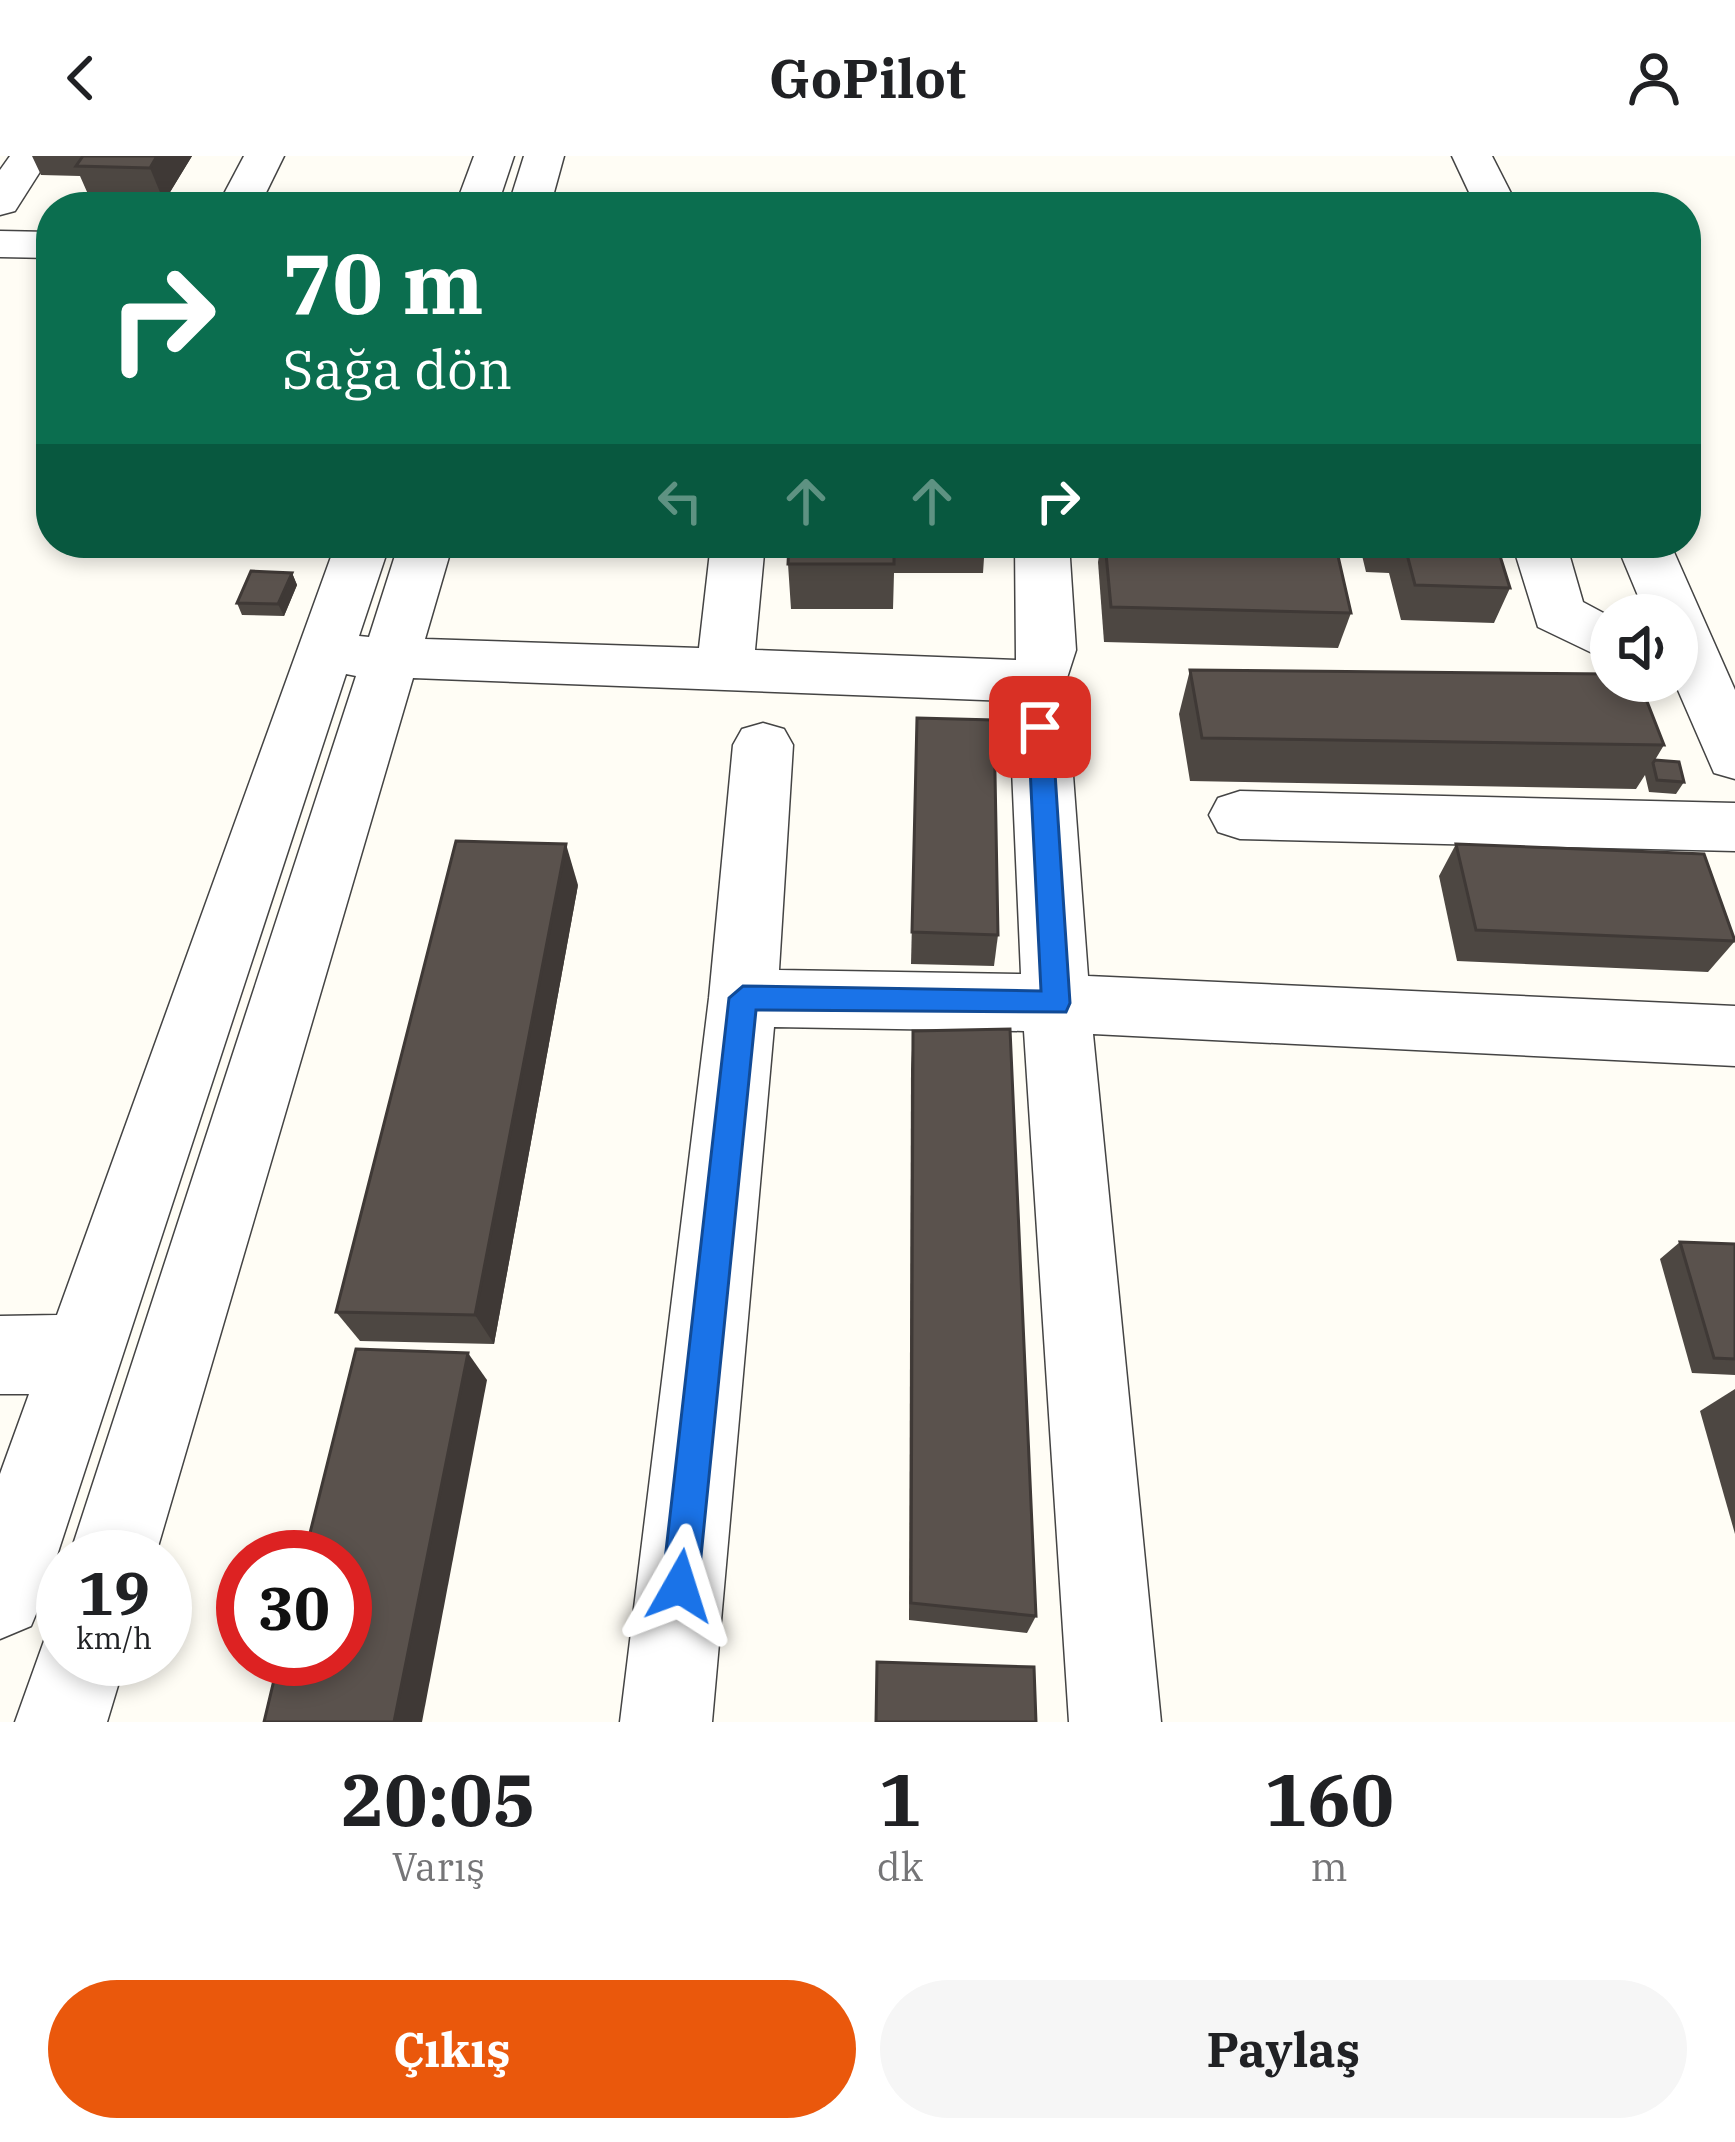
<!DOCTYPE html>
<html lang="tr">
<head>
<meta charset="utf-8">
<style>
  :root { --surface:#fff; --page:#f6f6f6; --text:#202124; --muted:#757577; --accent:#ea580c }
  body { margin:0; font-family:"IBM Plex Serif",serif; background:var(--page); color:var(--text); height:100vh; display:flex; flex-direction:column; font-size:45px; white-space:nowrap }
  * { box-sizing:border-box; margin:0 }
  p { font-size:39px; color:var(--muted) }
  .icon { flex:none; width:66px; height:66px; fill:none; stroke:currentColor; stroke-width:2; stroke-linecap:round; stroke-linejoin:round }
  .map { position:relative; height:1566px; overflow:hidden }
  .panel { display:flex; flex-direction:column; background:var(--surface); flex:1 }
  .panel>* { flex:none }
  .guide { position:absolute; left:36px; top:36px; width:1665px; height:366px; border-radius:48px; box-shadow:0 6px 18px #0003; background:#0b6e4f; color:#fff; overflow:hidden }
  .tools { position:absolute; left:1590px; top:438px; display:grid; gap:24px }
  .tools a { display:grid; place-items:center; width:108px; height:108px; border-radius:50%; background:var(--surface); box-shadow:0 6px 18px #0003; font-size:60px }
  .speed { position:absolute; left:36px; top:1374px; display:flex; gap:24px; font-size:60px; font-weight:700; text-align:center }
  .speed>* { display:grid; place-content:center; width:156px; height:156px; border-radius:50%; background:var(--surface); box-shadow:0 6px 18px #0003; line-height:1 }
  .speed small { font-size:30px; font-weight:400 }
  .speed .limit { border:18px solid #d22; background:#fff; color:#111 }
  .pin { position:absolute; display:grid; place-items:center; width:102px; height:102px; color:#fff; margin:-51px; border-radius:24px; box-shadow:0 6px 18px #0006 }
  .me { position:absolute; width:132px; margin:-66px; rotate:6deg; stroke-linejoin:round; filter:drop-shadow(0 0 9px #0008) }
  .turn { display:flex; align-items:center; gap:42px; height:252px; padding:0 48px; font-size:54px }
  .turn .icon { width:156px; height:156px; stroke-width:2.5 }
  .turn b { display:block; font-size:84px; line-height:102px }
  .lanes { display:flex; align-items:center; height:114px; padding:0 48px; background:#0003; justify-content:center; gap:60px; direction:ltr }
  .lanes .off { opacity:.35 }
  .eta { display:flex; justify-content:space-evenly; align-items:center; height:204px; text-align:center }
  .eta b { font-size:72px; font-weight:700; line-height:84px }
  .button { display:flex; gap:24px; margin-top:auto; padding:24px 48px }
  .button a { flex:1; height:138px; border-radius:72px; background:var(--accent); color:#fff; font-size:48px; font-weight:700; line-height:138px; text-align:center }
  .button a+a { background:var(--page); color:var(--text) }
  header { display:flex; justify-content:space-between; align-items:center; height:156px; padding:0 48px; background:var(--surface); font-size:54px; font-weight:700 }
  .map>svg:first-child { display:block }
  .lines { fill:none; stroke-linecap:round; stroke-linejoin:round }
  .minor-casing { stroke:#444; stroke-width:3 }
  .minor { fill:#fff; fill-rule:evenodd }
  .wall { fill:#4d4742 }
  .shaded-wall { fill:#3f3936 }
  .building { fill:#5a524d; stroke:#3f3936; stroke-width:3 }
  .route { fill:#1a73e8; stroke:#114b97; stroke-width:3 }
</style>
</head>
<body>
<header><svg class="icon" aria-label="back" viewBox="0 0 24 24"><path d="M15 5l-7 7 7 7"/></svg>GoPilot<svg class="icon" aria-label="person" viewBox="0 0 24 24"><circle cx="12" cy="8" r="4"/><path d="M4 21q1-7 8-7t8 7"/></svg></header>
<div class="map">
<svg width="1735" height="1566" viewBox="0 0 1735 1566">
  <rect width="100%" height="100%" fill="#fffdf5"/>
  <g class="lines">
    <!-- minor casing -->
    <g class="minor-casing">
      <g id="minor">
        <polygon points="10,0 50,0 15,55 0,59 0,14"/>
        <polygon points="244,0 284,0 259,51 217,51"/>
        <polygon points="474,0 514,0 497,51 455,51"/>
        <polygon points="524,0 564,0 550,51 508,51"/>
        <polygon points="1452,0 1492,0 1518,51 1476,51"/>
        <polygon points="0,75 51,76 51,102 0,101"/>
        <polygon points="336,387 390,387 359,480 369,481 399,387 453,387 425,483 699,492 711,387 765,387 755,494 1016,504 1015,387 1069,387 1076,494 1066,525 1088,820 1735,850 1735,910 1093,878 1161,1566 1069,1566 1024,875 774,871 712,1566 620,1566 709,842 733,589 742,573 763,567 784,573 793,589 779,814 1021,818 1009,545 413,522 155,1401 69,1401 356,520 346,518 44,1439 31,1470 0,1483 0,1318 29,1238 0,1238 0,1160 57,1159"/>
        <polygon points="1512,387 1566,387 1583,446 1611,461 1611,506 1538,471"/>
        <polygon points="1616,387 1670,387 1735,534 1735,623 1714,617 1674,525 1677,459 1646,459"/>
        <polygon points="1240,635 1735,647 1735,695 1240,683 1218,676 1209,659 1218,642"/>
        <polygon points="63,1466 63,1503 126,1503 107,1566 15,1566 49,1471"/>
      </g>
    </g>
    <!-- minor -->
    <use href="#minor" class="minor"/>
  </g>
  <!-- wall -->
  <g class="wall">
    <polygon points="32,0 192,0 164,46 91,45 80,20 41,19"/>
    <polygon points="789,387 985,387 983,417 894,417 893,453 791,453 788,408"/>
    <polygon points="1101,387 1335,387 1351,457 1338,492 1104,486 1098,406"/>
    <polygon points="1359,387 1496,387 1510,432 1494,467 1401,464 1389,417 1366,416"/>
    <polygon points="292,417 297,429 284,460 242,459 237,447"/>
    <polygon points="1190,514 1664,589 1655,604 1684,626 1676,638 1649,636 1645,619 1636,633 1190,625 1179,558"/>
    <polygon points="917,562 998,779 994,810 911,808"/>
    <polygon points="1456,688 1735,785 1708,816 1457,805 1439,720"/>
    <polygon points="578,729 494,1188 360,1185 336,1156"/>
    <polygon points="913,875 1036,1460 1027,1477 909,1464 911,913"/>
    <polygon points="1680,1086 1735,1088 1735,1219 1692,1217 1660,1103"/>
    <polygon points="1735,1233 1735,1378 1700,1255"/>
  </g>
  <!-- shaded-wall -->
  <g class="shaded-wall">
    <polygon points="157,0 192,0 164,46 150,12"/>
    <polygon points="292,417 297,429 284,460 278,448"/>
    <polygon points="566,688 578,729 494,1188 475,1159"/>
    <polygon points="468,1197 487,1224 422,1566 394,1566"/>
  </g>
  <!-- building -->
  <g class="building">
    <polygon points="83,0 157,0 150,12 76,10"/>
    <polygon points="789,387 894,387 894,408 788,408"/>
    <polygon points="1105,387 1335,387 1351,457 1111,451"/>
    <polygon points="1404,387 1496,387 1510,432 1415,429"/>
    <polygon points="251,415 292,417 278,448 237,447"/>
    <polygon points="1190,514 1611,518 1611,525 1639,525 1664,589 1202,582"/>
    <polygon points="917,562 994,564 998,779 912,776"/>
    <polygon points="1655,604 1679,606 1684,626 1657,624 1653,607"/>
    <polygon points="456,685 566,688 475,1159 336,1156"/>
    <polygon points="1456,688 1704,698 1735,785 1476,774"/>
    <polygon points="1010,873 1036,1460 911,1447 913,875"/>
    <polygon points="1680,1086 1735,1088 1735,1203 1714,1202"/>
    <polygon points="356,1193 468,1197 394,1566 264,1566 279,1503 345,1503 345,1401 304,1401"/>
    <polygon points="877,1506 1034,1511 1036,1566 876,1566"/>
  </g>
  <!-- route -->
  <polygon class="route" points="1040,562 1052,571 1070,847 1066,856 756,854 698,1430 693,1443 680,1448 667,1443 662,1430 729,842 743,830 1041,835 1028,571"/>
</svg>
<div class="tools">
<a><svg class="icon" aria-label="sound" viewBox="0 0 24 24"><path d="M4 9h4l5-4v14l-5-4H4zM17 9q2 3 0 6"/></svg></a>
</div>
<div class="speed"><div>19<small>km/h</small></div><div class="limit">30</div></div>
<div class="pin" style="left:1040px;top:571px;background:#d93025"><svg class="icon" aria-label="arrive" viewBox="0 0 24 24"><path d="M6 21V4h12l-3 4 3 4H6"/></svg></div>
<svg class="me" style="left:680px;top:1430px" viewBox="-20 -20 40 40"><path d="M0-17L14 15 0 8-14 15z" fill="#1a73e8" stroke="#fff" stroke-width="4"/></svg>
<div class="guide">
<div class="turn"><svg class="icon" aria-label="right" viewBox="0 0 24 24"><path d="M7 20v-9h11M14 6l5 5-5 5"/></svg><div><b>70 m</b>Sağa dön</div></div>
<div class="lanes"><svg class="icon off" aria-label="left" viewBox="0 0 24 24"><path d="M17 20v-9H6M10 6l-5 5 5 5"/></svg><svg class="icon off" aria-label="ahead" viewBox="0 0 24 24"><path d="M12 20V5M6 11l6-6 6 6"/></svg><svg class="icon off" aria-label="ahead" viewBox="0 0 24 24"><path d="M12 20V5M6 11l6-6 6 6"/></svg><svg class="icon" aria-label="right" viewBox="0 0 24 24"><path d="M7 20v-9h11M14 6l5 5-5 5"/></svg></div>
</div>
</div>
<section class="panel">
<div class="eta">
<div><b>20:05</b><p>Varış</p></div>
<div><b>1</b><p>dk</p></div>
<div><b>160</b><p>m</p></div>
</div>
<div class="button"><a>Çıkış</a><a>Paylaş</a></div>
</section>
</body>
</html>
